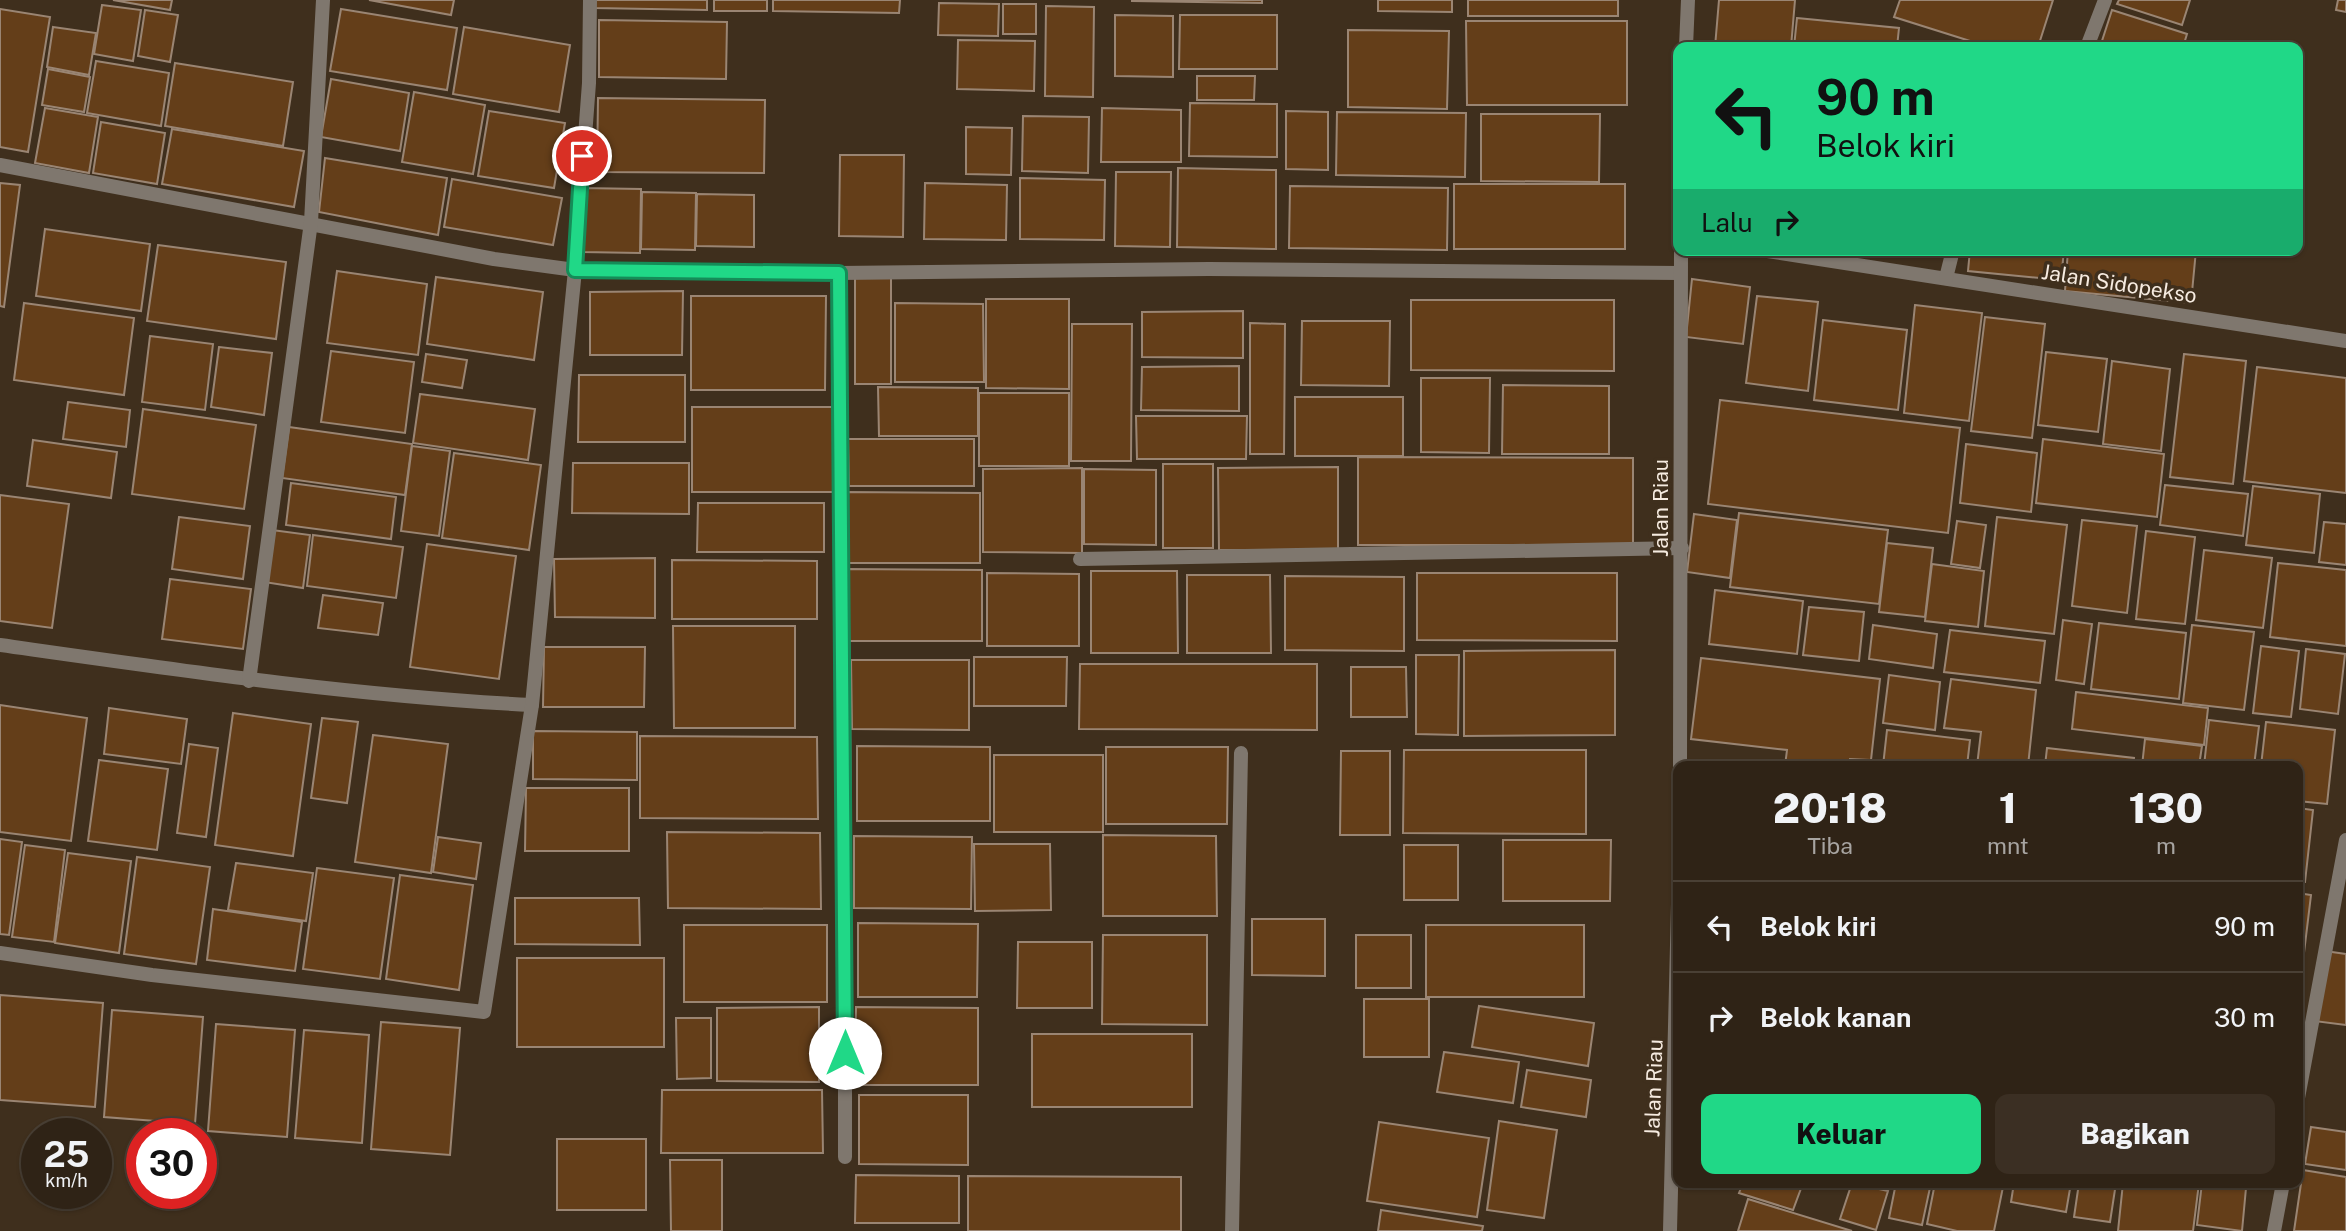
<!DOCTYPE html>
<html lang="id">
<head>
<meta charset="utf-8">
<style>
  :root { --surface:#2f2316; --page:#3b2f23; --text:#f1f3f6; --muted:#a7a4a1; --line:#4a4035; --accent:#20d887 }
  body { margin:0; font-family:"Public Sans",sans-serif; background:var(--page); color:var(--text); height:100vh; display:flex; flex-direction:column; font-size:26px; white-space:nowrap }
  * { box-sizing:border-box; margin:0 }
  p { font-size:23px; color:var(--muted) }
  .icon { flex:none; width:38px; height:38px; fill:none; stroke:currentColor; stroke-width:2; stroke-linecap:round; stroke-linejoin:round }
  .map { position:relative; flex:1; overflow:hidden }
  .side { position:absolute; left:1673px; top:761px; width:630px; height:427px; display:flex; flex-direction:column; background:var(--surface); border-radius:14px; box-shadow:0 2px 5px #0004,0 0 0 2px var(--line) }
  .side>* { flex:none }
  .top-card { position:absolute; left:1673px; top:42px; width:630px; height:214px; border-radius:14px; box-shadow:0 2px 5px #0004,0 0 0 2px var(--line); background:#20d887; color:#111; overflow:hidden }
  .speed { position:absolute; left:21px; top:1118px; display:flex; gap:14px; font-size:35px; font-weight:700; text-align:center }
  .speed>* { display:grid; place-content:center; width:91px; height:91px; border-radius:50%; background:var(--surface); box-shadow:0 2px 5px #0004,0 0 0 2px var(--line); line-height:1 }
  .speed small { font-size:18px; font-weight:400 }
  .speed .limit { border:10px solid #d22; background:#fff; color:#111 }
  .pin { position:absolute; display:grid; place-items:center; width:60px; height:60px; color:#fff; margin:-30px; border:4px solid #fff; border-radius:50%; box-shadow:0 2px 7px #0007 }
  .me { position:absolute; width:77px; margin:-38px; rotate:0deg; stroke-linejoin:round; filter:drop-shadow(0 0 5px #0008) }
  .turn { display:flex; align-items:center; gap:24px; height:147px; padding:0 28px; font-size:32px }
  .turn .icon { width:91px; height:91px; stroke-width:2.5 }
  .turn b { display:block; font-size:49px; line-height:60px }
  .then { display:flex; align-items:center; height:66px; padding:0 28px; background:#0003; gap:14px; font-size:26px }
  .eta { display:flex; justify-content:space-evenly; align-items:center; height:119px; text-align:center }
  .eta b { font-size:42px; font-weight:800; line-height:49px }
  .primary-button { display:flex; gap:14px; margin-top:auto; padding:14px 28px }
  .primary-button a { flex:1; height:80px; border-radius:14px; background:var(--accent); color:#111; font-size:28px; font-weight:800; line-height:80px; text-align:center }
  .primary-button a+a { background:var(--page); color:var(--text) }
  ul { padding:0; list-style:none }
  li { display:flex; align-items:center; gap:21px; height:91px; padding:0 28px; border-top:2px solid var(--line) }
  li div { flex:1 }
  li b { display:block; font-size:26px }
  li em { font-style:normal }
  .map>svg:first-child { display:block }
  .building { fill:#643e19; stroke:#9a8573; stroke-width:2 }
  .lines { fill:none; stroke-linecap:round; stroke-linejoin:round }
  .street { stroke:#7f776e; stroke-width:14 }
  .route-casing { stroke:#158c58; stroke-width:18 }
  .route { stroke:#20d887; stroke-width:12 }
  .labels { text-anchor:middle; stroke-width:7; stroke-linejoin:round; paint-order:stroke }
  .street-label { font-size:21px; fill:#f6ebe0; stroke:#3f2f1d }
</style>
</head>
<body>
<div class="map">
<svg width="2346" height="1231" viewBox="0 0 2346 1231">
  <rect width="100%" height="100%" fill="#3f2f1d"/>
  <!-- building -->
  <g class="building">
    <polygon points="113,0 172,0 170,10"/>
    <polygon points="369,0 454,0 451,15"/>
    <polygon points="594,0 707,0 707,10 594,8"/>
    <rect x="714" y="0" width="53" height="11"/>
    <polygon points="773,0 900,0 899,13 773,11"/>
    <polygon points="1132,0 1262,0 1262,3 1132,1"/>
    <polygon points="1378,0 1452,0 1452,12 1378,11"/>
    <rect x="1468" y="0" width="150" height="16"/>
    <polygon points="1719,0 1795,0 1791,47 1715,47"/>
    <polygon points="1900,0 2053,0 2038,47 1989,47 1894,17"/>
    <polygon points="2119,0 2190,0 2182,25 2117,4"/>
    <polygon points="2338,0 2346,0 2346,12 2336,10"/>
    <polygon points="939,3 999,4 998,36 938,35"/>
    <rect x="1003" y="4" width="33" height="30"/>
    <polygon points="102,5 141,10 133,61 94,54"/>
    <polygon points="1046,6 1094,7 1093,97 1045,96"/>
    <polygon points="0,9 50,17 28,152 0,147"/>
    <polygon points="341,9 457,28 447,90 330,71"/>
    <polygon points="145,10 178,15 170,62 138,56"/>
    <polygon points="2112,10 2187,34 2183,47 2100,47"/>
    <polygon points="1115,15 1173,16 1173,77 1115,76"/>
    <polygon points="1180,15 1277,15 1277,69 1179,69"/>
    <polygon points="1797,18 1899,28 1897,47 1794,47"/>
    <polygon points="599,20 727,22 726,79 599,77"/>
    <polygon points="1466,21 1627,21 1627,105 1467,105"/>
    <polygon points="53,27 96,33 89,75 47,67"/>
    <polygon points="464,27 570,45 559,112 453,94"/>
    <polygon points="1348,30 1449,31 1447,109 1348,107"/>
    <polygon points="958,40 1035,41 1034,91 957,89"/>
    <polygon points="96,61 169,73 161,126 87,113"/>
    <polygon points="175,63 293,82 283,146 165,126"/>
    <polygon points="48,69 90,77 84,112 42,105"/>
    <polygon points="1197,76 1255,76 1254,100 1197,100"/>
    <polygon points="331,79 409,93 400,151 321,137"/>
    <polygon points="414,92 485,105 473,174 402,162"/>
    <polygon points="598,98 765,100 764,173 597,172"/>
    <polygon points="1190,103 1277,104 1277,157 1189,156"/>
    <polygon points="45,108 98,117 89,173 35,163"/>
    <polygon points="1102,108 1181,110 1181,162 1101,162"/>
    <polygon points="489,111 565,123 554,188 478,176"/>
    <polygon points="1286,111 1328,112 1328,170 1286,169"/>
    <polygon points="1337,112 1466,113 1465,177 1336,175"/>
    <polygon points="1481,114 1600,114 1599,182 1481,181"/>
    <polygon points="1023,116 1089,117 1088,173 1022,171"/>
    <polygon points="101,122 165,133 157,184 93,173"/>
    <polygon points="966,127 1012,128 1011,175 966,174"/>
    <polygon points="172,129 304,151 294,207 162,184"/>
    <polygon points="840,155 904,155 903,237 839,236"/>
    <polygon points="325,158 447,178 438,235 319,212"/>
    <polygon points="1178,168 1276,170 1276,249 1177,247"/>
    <polygon points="1116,172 1171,172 1170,247 1115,246"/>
    <polygon points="1020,178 1105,180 1104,240 1020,239"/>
    <polygon points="452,179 562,198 553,245 444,227"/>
    <polygon points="0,183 20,185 4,307 0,306"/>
    <polygon points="925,183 1007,185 1006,240 924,239"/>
    <rect x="1454" y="184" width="171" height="65"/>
    <polygon points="1290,186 1448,188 1447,250 1289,248"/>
    <polygon points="582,188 641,189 640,253 582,252"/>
    <polygon points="642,192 696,193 695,250 641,249"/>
    <polygon points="697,194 754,195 754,247 696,246"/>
    <polygon points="45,229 150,244 141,311 36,296"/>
    <polygon points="158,245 286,262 276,339 147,321"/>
    <polygon points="1970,250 2064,250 2061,280 1968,271"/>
    <polygon points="2068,250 2196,250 2191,303 2065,291"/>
    <polygon points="337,271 427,284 418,355 327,343"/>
    <rect x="855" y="276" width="36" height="108"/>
    <polygon points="436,277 543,292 534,360 427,344"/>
    <polygon points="1692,279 1750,287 1743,344 1686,337"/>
    <polygon points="683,291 682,355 590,355 590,292"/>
    <polygon points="691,296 826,296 825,390 691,390"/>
    <polygon points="1757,296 1818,302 1808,391 1746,383"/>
    <polygon points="986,299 1069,299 1069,389 986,388"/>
    <polygon points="1411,300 1614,300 1614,371 1411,370"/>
    <polygon points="24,303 134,318 124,395 14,380"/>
    <polygon points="895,303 983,304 984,382 895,382"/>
    <polygon points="1915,305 1982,313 1969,421 1904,413"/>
    <polygon points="1243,311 1243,358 1142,357 1142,312"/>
    <polygon points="1985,317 2045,324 2032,438 1971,431"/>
    <polygon points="1823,320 1907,330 1898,410 1814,400"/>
    <polygon points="1302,321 1390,321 1389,386 1301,385"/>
    <polygon points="1250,323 1285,324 1284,454 1250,454"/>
    <polygon points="1072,324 1132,324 1131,461 1071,461"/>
    <polygon points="150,336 213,344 205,410 142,402"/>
    <polygon points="219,347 272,353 264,415 211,407"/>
    <polygon points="331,351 414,362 405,433 321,422"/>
    <polygon points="2046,352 2107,359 2098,432 2038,425"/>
    <polygon points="426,354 467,360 462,388 422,382"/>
    <polygon points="2184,354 2246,361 2233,484 2170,477"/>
    <polygon points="2112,361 2170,369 2161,451 2103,444"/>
    <polygon points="1239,366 1239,411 1141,410 1142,367"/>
    <polygon points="2257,367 2346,378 2346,493 2244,481"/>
    <polygon points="579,375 685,375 685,442 578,442"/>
    <polygon points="1421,378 1490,378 1489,453 1421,452"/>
    <polygon points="1503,385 1609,386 1609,454 1502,454"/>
    <polygon points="878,387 978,388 978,436 879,436"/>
    <rect x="979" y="393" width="90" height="73"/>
    <polygon points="420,394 535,409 528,460 413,443"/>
    <rect x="1295" y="397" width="108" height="59"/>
    <polygon points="1720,400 1960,428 1948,533 1708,504"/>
    <polygon points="68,402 130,410 126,447 63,439"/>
    <rect x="692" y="407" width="141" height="85"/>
    <polygon points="143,409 256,425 244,509 132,494"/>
    <polygon points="1136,416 1247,416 1246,459 1137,459"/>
    <polygon points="289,427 412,444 405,495 282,478"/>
    <polygon points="848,439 974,439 974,486 849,486"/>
    <polygon points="2043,439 2164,454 2157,517 2036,503"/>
    <polygon points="33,440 117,452 111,498 27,486"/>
    <polygon points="1966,444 2037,453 2031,512 1960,503"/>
    <polygon points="412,446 450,451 439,536 401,531"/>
    <polygon points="454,453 541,465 529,550 442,538"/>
    <polygon points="1358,457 1633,458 1633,545 1358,545"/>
    <polygon points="573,463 689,463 689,514 572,513"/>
    <rect x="1163" y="464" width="50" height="84"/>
    <polygon points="1338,467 1338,550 1219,550 1218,468"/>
    <polygon points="1082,468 1082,553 983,552 983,469"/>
    <polygon points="1084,469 1156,470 1156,545 1084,544"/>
    <polygon points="291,483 396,497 391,539 286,525"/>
    <polygon points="2165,485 2248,494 2243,536 2160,525"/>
    <polygon points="2253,486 2320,494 2314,553 2246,545"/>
    <polygon points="844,492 980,493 980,563 844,563"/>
    <polygon points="0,495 69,504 52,628 0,621"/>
    <polygon points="698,503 824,503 824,552 697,552"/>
    <polygon points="1739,513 1888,530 1879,604 1730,587"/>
    <polygon points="1694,514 1737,520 1730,578 1687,572"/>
    <polygon points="179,517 250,526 243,579 172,569"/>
    <polygon points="1997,517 2067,525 2054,634 1985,626"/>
    <polygon points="2082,520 2137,526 2127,613 2072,606"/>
    <polygon points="1957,521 1986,525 1980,568 1951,564"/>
    <polygon points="2324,522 2346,524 2346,565 2319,562"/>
    <polygon points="272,530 310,535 303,588 264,582"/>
    <polygon points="2146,531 2195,537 2185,624 2136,619"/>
    <polygon points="313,535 403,547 396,598 307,586"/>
    <polygon points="1887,543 1933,548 1925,617 1879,612"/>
    <polygon points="427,544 516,556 499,679 410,667"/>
    <polygon points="2204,550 2272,558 2263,628 2196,620"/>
    <polygon points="655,558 655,618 555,617 554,559"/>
    <polygon points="672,560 817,561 817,619 672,619"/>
    <polygon points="2278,563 2346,570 2346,646 2270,637"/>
    <polygon points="1932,564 1984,571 1978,627 1925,621"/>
    <polygon points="844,569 982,570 982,641 844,641"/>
    <polygon points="1091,571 1177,571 1178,653 1091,653"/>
    <polygon points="987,573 1079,574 1079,646 987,646"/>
    <polygon points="1417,573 1617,573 1617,641 1417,640"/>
    <polygon points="1187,575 1270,575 1271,653 1187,653"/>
    <polygon points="1285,576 1404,577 1404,651 1285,650"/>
    <polygon points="170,579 251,589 243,649 162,639"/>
    <polygon points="1715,590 1803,601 1797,654 1709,644"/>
    <polygon points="323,595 383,603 378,635 318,628"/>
    <polygon points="1809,607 1864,612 1859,661 1803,655"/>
    <polygon points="2063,620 2092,624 2084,684 2056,680"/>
    <polygon points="2099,623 2186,633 2179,699 2091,689"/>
    <polygon points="1873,625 1937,634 1933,668 1869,659"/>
    <polygon points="2192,625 2254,632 2244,710 2183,703"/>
    <polygon points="673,626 795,626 795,728 674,728"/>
    <polygon points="1950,630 2045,641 2040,683 1944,672"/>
    <polygon points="2261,646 2299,651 2291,717 2253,713"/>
    <polygon points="544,647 645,647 644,707 543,707"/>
    <polygon points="2306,649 2345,654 2338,714 2300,709"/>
    <polygon points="1615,650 1615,735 1464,736 1464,651"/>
    <polygon points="1416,655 1459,655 1458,735 1416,734"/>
    <polygon points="974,657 1067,657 1066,706 974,706"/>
    <polygon points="1701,658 1880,679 1871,760 1850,759 1849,766 1785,766 1787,750 1691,739"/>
    <polygon points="851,660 969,660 969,730 852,729"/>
    <polygon points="1080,664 1317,664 1317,730 1079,729"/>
    <polygon points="1351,667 1406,667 1407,717 1351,717"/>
    <polygon points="1889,675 1940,682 1935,730 1883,723"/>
    <polygon points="1951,679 2036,690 2028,766 1977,766 1981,732 1944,728"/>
    <polygon points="2076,692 2208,708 2204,745 2072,729"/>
    <polygon points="0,705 87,718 71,841 0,832"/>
    <polygon points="109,708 187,719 181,764 104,754"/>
    <polygon points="233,713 311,724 293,856 215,845"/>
    <polygon points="322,718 358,722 347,803 311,798"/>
    <polygon points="2209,720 2259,726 2254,766 2204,766"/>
    <polygon points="2266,722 2335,730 2327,804 2298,801 2298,766 2261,766"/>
    <polygon points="1887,730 1970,740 1967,766 1883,766"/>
    <polygon points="533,731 637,732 637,780 533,779"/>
    <polygon points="373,735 448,744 431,873 355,862"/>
    <polygon points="640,736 817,737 818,819 640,818"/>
    <polygon points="2145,739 2202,746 2199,766 2142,766"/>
    <polygon points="189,744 218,748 206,837 177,833"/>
    <polygon points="857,746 990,747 990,821 857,821"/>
    <polygon points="1106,747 1228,747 1227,824 1106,824"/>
    <polygon points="2047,748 2134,758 2133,766 2045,766"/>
    <polygon points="1404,750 1586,750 1586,834 1403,833"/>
    <polygon points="1341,751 1390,751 1390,835 1340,835"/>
    <rect x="994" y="755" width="109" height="77"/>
    <polygon points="99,760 168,769 157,850 88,841"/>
    <polygon points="526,788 629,788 629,851 525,851"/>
    <polygon points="2298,808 2313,810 2305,882 2298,882"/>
    <polygon points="667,832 820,833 821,909 668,908"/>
    <polygon points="1103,835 1216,836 1217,916 1103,916"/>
    <polygon points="854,836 972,837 971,909 854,908"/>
    <polygon points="438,837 481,843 476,879 433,872"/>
    <polygon points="0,839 22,842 9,935 0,934"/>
    <polygon points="1503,840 1611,840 1610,901 1503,901"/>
    <polygon points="974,844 1050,844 1051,910 975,911"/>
    <polygon points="25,845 65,850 54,942 12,937"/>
    <rect x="1404" y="845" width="54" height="55"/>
    <polygon points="68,853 131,861 119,953 55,943"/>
    <polygon points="137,857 210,867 196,964 124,954"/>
    <polygon points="236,863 313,873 306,921 228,910"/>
    <polygon points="317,868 394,878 380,979 303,969"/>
    <polygon points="400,875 473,885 459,990 386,979"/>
    <polygon points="2298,893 2311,895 2303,961 2298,960"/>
    <polygon points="515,898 639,898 640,945 515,944"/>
    <polygon points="213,909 302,922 295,971 207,960"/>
    <polygon points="1252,919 1325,919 1325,976 1252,975"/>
    <polygon points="858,923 978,924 977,997 858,997"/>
    <rect x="684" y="925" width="143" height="77"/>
    <rect x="1426" y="925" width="158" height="72"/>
    <polygon points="1103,935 1207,935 1207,1025 1102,1024"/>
    <rect x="1356" y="935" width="55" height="53"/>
    <polygon points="1018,942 1092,942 1092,1008 1017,1008"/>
    <polygon points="2325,951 2346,954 2346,1025 2314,1021"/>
    <rect x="517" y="958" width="147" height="89"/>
    <polygon points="0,995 103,1003 95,1107 0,1100"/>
    <rect x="1364" y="999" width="65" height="58"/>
    <polygon points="1479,1006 1594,1023 1588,1066 1472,1047"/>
    <polygon points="819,1007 819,1082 717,1081 717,1008"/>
    <polygon points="856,1007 978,1008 978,1085 855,1085"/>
    <polygon points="112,1010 203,1017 195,1124 104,1117"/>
    <polygon points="676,1018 711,1018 711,1078 677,1079"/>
    <polygon points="381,1022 460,1028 450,1155 371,1149"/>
    <polygon points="216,1024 295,1030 287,1137 208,1131"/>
    <polygon points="304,1030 369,1035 362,1143 295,1138"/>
    <rect x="1032" y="1034" width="160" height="73"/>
    <polygon points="1444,1052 1519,1062 1513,1103 1437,1092"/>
    <polygon points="1527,1070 1591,1080 1586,1117 1521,1107"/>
    <polygon points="662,1090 822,1090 823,1153 661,1153"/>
    <polygon points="859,1095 968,1095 968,1165 859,1164"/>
    <polygon points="1499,1121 1557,1130 1544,1218 1487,1210"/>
    <polygon points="1379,1122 1489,1138 1477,1217 1367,1201"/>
    <polygon points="2311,1127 2346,1132 2346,1170 2305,1164"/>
    <rect x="557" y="1139" width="89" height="71"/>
    <polygon points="670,1160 722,1160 722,1231 671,1231"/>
    <polygon points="2303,1170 2346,1177 2346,1231 2294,1231"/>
    <polygon points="856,1175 959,1176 959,1223 855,1223"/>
    <polygon points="968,1176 1181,1177 1181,1231 968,1231"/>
    <polygon points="1743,1183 1803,1183 1793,1210 1739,1193"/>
    <polygon points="1852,1183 1888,1191 1876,1230 1840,1219"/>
    <polygon points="1896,1183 1931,1183 1922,1225 1889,1218"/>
    <polygon points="1935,1183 1984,1183 2003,1187 1994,1231 1957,1231 1927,1224"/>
    <polygon points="2014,1183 2071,1183 2066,1212 2011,1202"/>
    <polygon points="2079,1183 2116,1183 2110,1222 2074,1217"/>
    <polygon points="2123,1183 2199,1183 2193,1231 2118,1231"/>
    <polygon points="2202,1183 2246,1188 2242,1231 2197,1225"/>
    <polygon points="1748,1199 1852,1231 1738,1231"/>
    <polygon points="1381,1210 1483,1226 1482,1231 1378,1231"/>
  </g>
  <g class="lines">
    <!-- street -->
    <g class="street">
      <polyline points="1686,47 1688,0"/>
      <polyline points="2087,47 2105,0"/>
      <polyline points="0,165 494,259 575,270 839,273 1209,269 1680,273"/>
      <polyline points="1761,250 2346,341"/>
      <polyline points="839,273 845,792 845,1157"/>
      <polyline points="1946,278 1953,250"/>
      <polyline points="1080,559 1682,548"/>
      <path d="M 0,645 C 177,670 353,696 532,705"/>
      <polyline points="249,681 311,222 323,0"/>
      <polyline points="1680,766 1681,250"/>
      <polyline points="0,953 152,975 484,1012 532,705 575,270 589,83 590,0"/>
      <polyline points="2298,1098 2346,840"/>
      <polyline points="1232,1231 1241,753"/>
      <polyline points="1670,1231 1678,904"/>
      <polyline points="2274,1231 2283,1183"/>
    </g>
  </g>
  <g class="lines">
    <!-- route casing -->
    <g class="route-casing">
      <polyline id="route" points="582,156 575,270 839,273 845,1053"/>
    </g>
    <!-- route -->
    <use href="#route" class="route"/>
  </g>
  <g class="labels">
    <!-- street labels -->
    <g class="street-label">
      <text transform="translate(2119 284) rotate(9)" y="7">Jalan Sidopekso</text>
      <text transform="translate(1661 508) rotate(-90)" y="7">Jalan Riau</text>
      <text transform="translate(1654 1088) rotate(-88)" y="7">Jalan Riau</text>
    </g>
  </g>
</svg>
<div class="speed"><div>25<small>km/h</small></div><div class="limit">30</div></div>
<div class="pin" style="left:582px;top:156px;background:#d93025"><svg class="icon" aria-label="arrive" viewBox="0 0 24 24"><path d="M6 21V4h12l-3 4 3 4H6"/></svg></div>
<svg class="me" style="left:845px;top:1053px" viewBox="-20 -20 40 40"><circle r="19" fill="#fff"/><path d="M0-13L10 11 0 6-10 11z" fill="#20d887"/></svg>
<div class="top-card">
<div class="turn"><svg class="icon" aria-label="left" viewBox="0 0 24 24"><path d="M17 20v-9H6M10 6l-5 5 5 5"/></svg><div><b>90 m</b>Belok kiri</div></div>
<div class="then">Lalu<svg class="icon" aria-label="right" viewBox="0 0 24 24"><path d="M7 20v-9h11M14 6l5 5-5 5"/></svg></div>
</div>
<section class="side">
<div class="eta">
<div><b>20:18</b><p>Tiba</p></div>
<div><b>1</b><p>mnt</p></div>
<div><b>130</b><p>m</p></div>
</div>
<ul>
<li><svg class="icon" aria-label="left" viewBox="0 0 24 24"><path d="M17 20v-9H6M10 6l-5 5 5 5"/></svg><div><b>Belok kiri</b></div><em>90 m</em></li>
<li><svg class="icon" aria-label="right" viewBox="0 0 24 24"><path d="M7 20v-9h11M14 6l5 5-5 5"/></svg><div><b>Belok kanan</b></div><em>30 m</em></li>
</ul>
<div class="primary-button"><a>Keluar</a><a>Bagikan</a></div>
</section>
</div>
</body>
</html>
